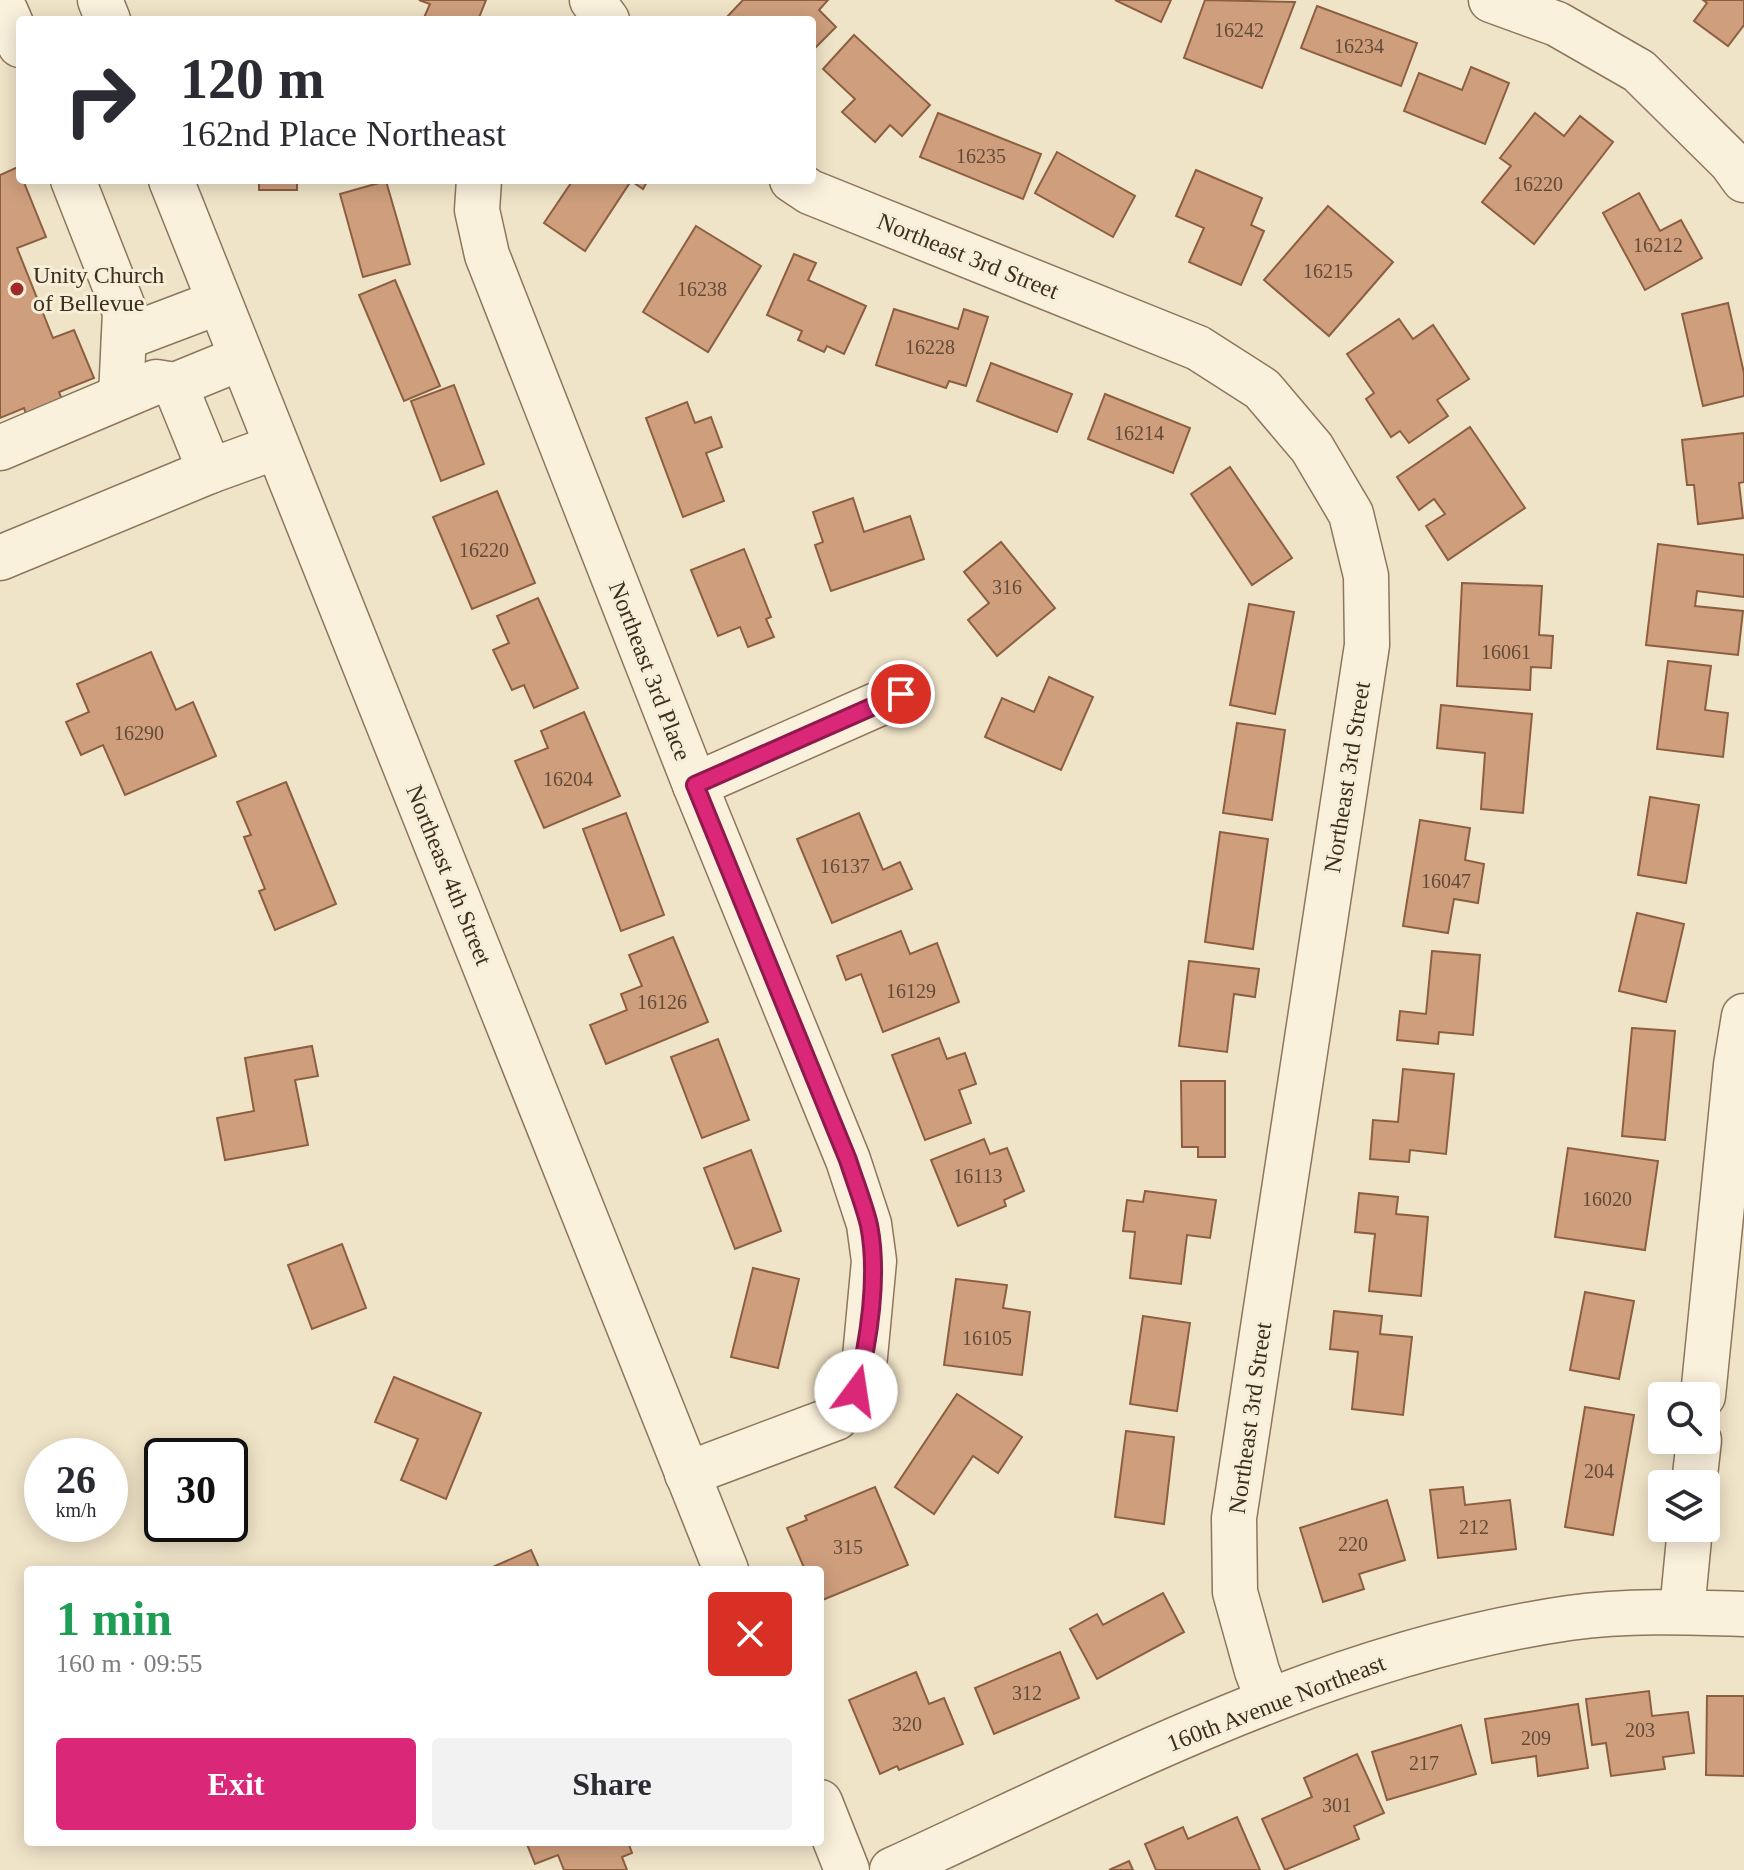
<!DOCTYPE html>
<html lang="en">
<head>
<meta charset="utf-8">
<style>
  :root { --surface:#fff; --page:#f2f2f3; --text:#2b2b33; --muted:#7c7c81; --accent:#db2777 }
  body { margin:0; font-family:Georgia,serif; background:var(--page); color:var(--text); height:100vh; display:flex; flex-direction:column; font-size:30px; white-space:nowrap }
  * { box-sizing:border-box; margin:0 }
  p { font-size:26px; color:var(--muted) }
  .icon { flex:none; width:44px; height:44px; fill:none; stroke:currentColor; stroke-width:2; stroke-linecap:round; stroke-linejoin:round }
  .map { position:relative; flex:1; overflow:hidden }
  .side { position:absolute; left:24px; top:1566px; width:800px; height:280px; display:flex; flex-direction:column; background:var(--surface); border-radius:8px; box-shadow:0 4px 20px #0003 }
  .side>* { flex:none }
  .banner { position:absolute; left:16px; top:16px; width:800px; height:168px; border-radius:8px; box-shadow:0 4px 20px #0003; background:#fff; color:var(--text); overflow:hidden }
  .tools { position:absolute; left:1648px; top:1382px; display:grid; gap:16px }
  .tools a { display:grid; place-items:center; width:72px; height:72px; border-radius:8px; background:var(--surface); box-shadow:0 4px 20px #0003; font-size:40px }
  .speed { position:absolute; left:24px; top:1438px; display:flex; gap:16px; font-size:40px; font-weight:700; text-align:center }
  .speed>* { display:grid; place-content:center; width:104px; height:104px; border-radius:50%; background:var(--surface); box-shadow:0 4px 20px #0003; line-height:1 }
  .speed small { font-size:20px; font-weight:400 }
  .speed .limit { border:4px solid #111; border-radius:12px; background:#fff; color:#111 }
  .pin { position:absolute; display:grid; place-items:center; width:68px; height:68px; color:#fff; margin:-34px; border:4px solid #fff; border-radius:50%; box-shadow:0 2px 8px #0007 }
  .me { position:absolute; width:88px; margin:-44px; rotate:14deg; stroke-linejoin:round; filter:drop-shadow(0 0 6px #0008) }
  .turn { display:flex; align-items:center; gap:28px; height:168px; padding:0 32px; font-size:36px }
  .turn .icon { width:104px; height:104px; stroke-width:2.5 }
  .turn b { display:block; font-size:56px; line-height:68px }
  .round { display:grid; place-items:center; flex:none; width:84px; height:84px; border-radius:8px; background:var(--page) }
  .summary { display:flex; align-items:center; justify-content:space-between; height:136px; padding:0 32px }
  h1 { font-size:48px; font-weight:700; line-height:60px; color:#1e9e55 }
  .primary-button { display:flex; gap:16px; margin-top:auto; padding:16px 32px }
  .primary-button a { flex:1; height:92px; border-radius:8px; background:var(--accent); color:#fff; font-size:32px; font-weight:700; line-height:92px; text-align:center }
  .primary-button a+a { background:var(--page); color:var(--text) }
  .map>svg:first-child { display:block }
  .building { fill:#cf9f7d; stroke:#8d5f41; stroke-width:2 }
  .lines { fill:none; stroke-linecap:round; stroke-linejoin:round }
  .minor-casing { stroke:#8d765c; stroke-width:47 }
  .minor { stroke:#faf1dc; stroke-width:44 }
  .route-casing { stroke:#8e194d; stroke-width:20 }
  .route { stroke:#db2777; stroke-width:14 }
  .poi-dot { fill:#9e2a2b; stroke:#f7eed8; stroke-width:3 }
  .labels { text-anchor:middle; stroke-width:6; stroke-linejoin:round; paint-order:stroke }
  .number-label { font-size:20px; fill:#624a37 }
  .street-label { font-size:24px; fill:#3d2e20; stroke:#f7eed8 }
  .poi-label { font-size:24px; fill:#3d2e20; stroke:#f7eed8; text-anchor:start }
</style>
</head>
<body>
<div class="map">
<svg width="1744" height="1870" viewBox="0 0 1744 1870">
  <rect width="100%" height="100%" fill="#f0e4c8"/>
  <!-- building -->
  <g class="building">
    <polygon points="419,0 486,0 478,20 423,20 430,4"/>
    <polygon points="743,0 828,0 819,10 836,27 812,51 812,20 724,20"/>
    <polygon points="1115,0 1171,0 1161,22"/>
    <polygon points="1205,0 1295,2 1262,88 1184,58"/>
    <polygon points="1703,0 1744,0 1744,25 1728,46 1694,21 1707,3"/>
    <polygon points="1317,6 1417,43 1401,86 1301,48"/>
    <polygon points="854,35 930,105 902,136 890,125 875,142 842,112 855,99 823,69"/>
    <polygon points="1471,67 1509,83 1485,144 1404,111 1419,73 1462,90"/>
    <polygon points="938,113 1041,154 1023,199 920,157"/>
    <polygon points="1535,113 1564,136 1580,116 1613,142 1534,244 1482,202 1511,166 1500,158"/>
    <polygon points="1057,152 1135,196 1113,237 1035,193"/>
    <polygon points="18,167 20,180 23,180 46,237 17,248 53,338 74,330 94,378 59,392 63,402 27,417 24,408 0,418 0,175"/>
    <polygon points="1196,170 1262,198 1251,225 1264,231 1241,285 1189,262 1204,228 1176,216"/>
    <rect x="259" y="180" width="38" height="10"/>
    <polygon points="573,180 648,180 643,189 631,181 585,251 544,223"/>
    <polygon points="386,181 410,264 363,277 340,194"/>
    <polygon points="1639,193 1660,231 1681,220 1702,258 1645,290 1603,213"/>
    <polygon points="1328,206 1393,262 1329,336 1264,280"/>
    <polygon points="696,226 761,266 708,352 643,312"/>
    <polygon points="794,254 816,263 808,280 866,306 844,354 827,346 824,352 798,340 802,331 767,315"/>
    <polygon points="395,280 440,386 404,401 359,295"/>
    <polygon points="1728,303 1744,373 1744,396 1703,406 1682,314"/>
    <polygon points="894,309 958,329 964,309 988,317 966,386 949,381 946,388 876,365"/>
    <polygon points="1399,319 1413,339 1433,325 1469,379 1437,400 1448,416 1409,443 1400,431 1391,437 1366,399 1374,393 1347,354"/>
    <polygon points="991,363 1072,394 1057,432 977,401"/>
    <polygon points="454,385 484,464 441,481 411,401"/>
    <polygon points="1105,394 1190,428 1173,473 1088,439"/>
    <polygon points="687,402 695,423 711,417 722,447 706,453 724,501 683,517 646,418"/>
    <polygon points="1470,427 1525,508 1448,560 1426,526 1445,514 1434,499 1419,510 1397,477"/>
    <polygon points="1744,433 1744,482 1739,483 1743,518 1698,524 1694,485 1687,485 1682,440"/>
    <polygon points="1230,467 1292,558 1252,585 1191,494"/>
    <polygon points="497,491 535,583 472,609 433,517"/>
    <polygon points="853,498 864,532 910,516 924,559 831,591 815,545 823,542 813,512"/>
    <polygon points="1001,542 1055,608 997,656 968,620 989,603 964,572"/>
    <polygon points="1658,544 1744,555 1744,597 1697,591 1695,606 1743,611 1738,655 1646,645"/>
    <polygon points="744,549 771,617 766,619 774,637 748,647 740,627 718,636 691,570"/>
    <polygon points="1462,583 1542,586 1539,635 1553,636 1551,668 1531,667 1530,690 1457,686"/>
    <polygon points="538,598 578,688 534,708 524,685 512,690 493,650 509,643 497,616"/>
    <polygon points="1249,604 1294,612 1275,714 1230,705"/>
    <polygon points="151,652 176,710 193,702 216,756 125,795 103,745 81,755 66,722 89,712 77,684"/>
    <polygon points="1668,661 1711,666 1705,710 1728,713 1723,757 1657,749"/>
    <polygon points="1049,677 1093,697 1061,770 985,737 1002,698 1034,712"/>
    <polygon points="1441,705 1532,714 1523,813 1481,809 1485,753 1437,748"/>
    <polygon points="584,712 620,796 544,828 515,761 548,748 541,731"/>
    <polygon points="1237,723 1285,730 1272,820 1223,813"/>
    <polygon points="286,782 336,904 275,930 259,891 265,889 244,837 251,835 237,802"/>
    <polygon points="1650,797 1699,805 1686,883 1638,875"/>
    <polygon points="626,813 664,915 621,931 583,829"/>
    <polygon points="859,813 883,870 900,862 912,889 832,923 797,839"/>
    <polygon points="1420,820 1470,828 1465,860 1484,864 1478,903 1454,899 1448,933 1403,926"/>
    <polygon points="1220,832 1268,839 1253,949 1205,942"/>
    <polygon points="1637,913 1684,924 1666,1002 1619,991"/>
    <polygon points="901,931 910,954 937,943 959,1002 883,1032 861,974 846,980 837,956"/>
    <polygon points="673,937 708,1022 606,1064 590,1025 627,1010 621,994 642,986 629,955"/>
    <polygon points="1432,951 1480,955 1473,1035 1439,1032 1438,1044 1397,1040 1400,1011 1426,1014"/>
    <polygon points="1189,961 1259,969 1255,997 1234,994 1227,1052 1179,1046"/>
    <polygon points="1632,1028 1675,1031 1665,1140 1622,1136"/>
    <polygon points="939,1038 947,1059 965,1053 976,1084 959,1090 971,1123 925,1140 892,1055"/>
    <polygon points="718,1039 749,1120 702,1138 671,1057"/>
    <polygon points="312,1046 318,1076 295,1080 308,1145 225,1160 217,1118 254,1111 245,1058"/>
    <polygon points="1403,1069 1454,1074 1446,1154 1410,1150 1409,1162 1370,1159 1373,1120 1398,1122"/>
    <polygon points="1181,1081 1225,1081 1225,1157 1198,1157 1198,1147 1182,1147"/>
    <polygon points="984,1139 990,1154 1007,1148 1024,1191 1004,1200 1006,1206 958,1226 931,1160"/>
    <polygon points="1568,1148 1658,1161 1645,1250 1555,1237"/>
    <polygon points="751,1150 781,1231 735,1249 704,1168"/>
    <polygon points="1145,1191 1216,1200 1210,1238 1187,1235 1181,1284 1130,1278 1135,1232 1123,1231 1127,1200 1143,1202"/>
    <polygon points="1359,1193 1398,1197 1396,1214 1428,1217 1421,1296 1369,1291 1375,1234 1355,1232"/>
    <polygon points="342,1244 366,1308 312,1329 288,1265"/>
    <polygon points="753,1268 799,1279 778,1368 731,1357"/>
    <polygon points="956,1279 1007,1285 1003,1308 1030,1312 1022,1375 944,1365"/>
    <polygon points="1585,1292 1634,1301 1619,1379 1570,1370"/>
    <polygon points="1334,1311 1382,1316 1380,1334 1412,1337 1403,1415 1352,1409 1358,1352 1330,1349"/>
    <polygon points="1143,1316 1190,1323 1177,1411 1130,1404"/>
    <polygon points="394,1377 481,1413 446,1499 401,1480 418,1439 375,1422"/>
    <polygon points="957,1394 1022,1437 998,1473 973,1456 934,1514 895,1487"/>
    <polygon points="1585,1407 1634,1415 1613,1535 1565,1527"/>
    <polygon points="1126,1431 1174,1437 1164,1524 1115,1517"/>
    <polygon points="875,1487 908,1565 820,1601 820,1570 805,1570 787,1528 807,1520 805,1516"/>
    <polygon points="1463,1487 1465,1505 1510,1500 1516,1549 1438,1558 1430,1490"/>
    <polygon points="1387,1500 1405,1560 1359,1574 1364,1589 1323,1602 1300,1528"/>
    <polygon points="531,1550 540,1570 486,1570"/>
    <polygon points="1163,1593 1184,1632 1097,1679 1070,1629 1097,1614 1103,1625"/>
    <polygon points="1060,1652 1079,1698 994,1734 975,1688"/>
    <polygon points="916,1672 929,1704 944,1698 963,1744 899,1770 897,1766 880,1774 849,1700"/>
    <polygon points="1649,1691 1652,1716 1688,1712 1694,1753 1663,1757 1665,1769 1611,1776 1606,1743 1592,1745 1586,1699"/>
    <polygon points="1707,1696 1744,1696 1744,1776 1706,1775"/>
    <polygon points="1578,1704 1588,1768 1538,1776 1536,1756 1492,1763 1485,1719"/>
    <polygon points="1461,1725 1476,1774 1387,1800 1372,1752"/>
    <polygon points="1357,1754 1384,1813 1354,1826 1359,1839 1285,1870 1262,1819 1312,1797 1304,1778"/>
    <polygon points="1237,1817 1260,1870 1156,1870 1145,1844 1183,1827 1188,1839"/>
    <polygon points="526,1842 628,1842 632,1853 622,1857 627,1870 564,1870 558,1855 535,1864"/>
    <polygon points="1129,1861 1133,1870 1109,1870"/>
  </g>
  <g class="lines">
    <!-- minor casing -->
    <g class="minor-casing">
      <g id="minor">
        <polyline points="100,0 108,20"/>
        <polyline points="592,0 607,20"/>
        <polyline points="1491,0 1557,24 1639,71 1731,162 1744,180"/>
        <polyline points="0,14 6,12 20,45"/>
        <polyline points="73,180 125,312 121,396"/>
        <polyline points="171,180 726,1570"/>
        <polyline points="479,180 477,210 487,255 695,785 848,1160 869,1224 874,1261 865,1357 856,1391 836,1418 687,1474"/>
        <polyline points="792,180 810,192 1198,348 1262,389 1312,448 1351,514 1366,576 1367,645 1234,1518 1235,1592 1257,1671 1268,1700"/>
        <polyline points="124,338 219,302"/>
        <polyline points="175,385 210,471"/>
        <polyline points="0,448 156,382 175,385 241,358"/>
        <polyline points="0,558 210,471 276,447"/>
        <polyline points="695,785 901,694"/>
        <polyline points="1703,1396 1736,1065 1744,1016"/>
        <polyline points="1694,1484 1699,1440"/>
        <polyline points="1682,1611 1690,1528"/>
        <polyline points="820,1802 847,1870"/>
        <path d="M 892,1870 C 1111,1770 1328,1653 1569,1618 C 1626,1610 1686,1612 1744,1614"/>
      </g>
    </g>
    <!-- minor -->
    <use href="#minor" class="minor"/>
  </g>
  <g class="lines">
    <!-- route casing -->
    <g class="route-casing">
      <path id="route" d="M 856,1391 C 869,1342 879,1275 869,1225 C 864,1204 855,1182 848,1160 L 695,785 L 901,694"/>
    </g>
    <!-- route -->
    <use href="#route" class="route"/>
  </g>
  <!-- markers -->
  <circle class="poi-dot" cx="17" cy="289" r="8"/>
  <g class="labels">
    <!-- number labels -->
    <g class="number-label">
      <text x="1239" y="37">16242</text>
      <text x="1359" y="53">16234</text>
      <text x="981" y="163">16235</text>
      <text x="1538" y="191">16220</text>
      <text x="1658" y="252">16212</text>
      <text x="1328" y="278">16215</text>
      <text x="702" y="296">16238</text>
      <text x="930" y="354">16228</text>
      <text x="1139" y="440">16214</text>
      <text x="484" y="557">16220</text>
      <text x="1007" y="594">316</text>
      <text x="1506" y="659">16061</text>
      <text x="139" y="740">16290</text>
      <text x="568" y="786">16204</text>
      <text x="845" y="873">16137</text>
      <text x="1446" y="888">16047</text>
      <text x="911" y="998">16129</text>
      <text x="662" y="1009">16126</text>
      <text x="978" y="1183">16113</text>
      <text x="1607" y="1206">16020</text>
      <text x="987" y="1345">16105</text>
      <text x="1599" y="1478">204</text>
      <text x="1474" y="1534">212</text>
      <text x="1353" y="1551">220</text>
      <text x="848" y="1554">315</text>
      <text x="1027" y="1700">312</text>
      <text x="907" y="1731">320</text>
      <text x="1640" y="1737">203</text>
      <text x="1536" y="1745">209</text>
      <text x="1424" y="1770">217</text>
      <text x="1337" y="1812">301</text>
    </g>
    <!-- street labels -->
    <g class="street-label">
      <text transform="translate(968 256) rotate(22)" y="8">Northeast 3rd Street</text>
      <text transform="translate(650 671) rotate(69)" y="8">Northeast 3rd Place</text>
      <text transform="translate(1347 777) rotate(-81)" y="8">Northeast 3rd Street</text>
      <text transform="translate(449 875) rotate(68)" y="8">Northeast 4th Street</text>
      <text transform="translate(1250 1418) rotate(-82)" y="8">Northeast 3rd Street</text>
      <text transform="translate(1276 1703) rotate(-21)" y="8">160th Avenue Northeast</text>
    </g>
    <!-- poi labels -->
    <g class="poi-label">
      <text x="33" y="283">Unity Church<tspan x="33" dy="28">of Bellevue</tspan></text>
    </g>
  </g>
</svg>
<div class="tools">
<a><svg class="icon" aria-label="search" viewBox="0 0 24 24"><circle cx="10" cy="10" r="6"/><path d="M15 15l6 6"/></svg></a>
<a><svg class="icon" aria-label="layers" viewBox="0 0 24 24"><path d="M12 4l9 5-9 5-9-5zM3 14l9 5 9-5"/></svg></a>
</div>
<div class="speed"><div>26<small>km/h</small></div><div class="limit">30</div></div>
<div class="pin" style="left:901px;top:694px;background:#d93025"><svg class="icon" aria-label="arrive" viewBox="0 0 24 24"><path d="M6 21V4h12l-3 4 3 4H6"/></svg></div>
<svg class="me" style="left:856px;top:1391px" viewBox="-20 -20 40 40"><circle r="19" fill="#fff"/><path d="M0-13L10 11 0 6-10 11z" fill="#db2777"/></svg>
<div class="banner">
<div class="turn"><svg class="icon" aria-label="right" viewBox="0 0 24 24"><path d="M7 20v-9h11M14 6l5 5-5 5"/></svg><div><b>120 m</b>162nd Place Northeast</div></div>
</div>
<section class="side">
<div class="summary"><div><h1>1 min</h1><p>160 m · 09:55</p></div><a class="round" style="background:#d93025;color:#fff"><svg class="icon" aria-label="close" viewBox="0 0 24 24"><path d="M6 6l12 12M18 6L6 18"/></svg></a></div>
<div class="primary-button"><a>Exit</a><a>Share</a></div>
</section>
</div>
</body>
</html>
